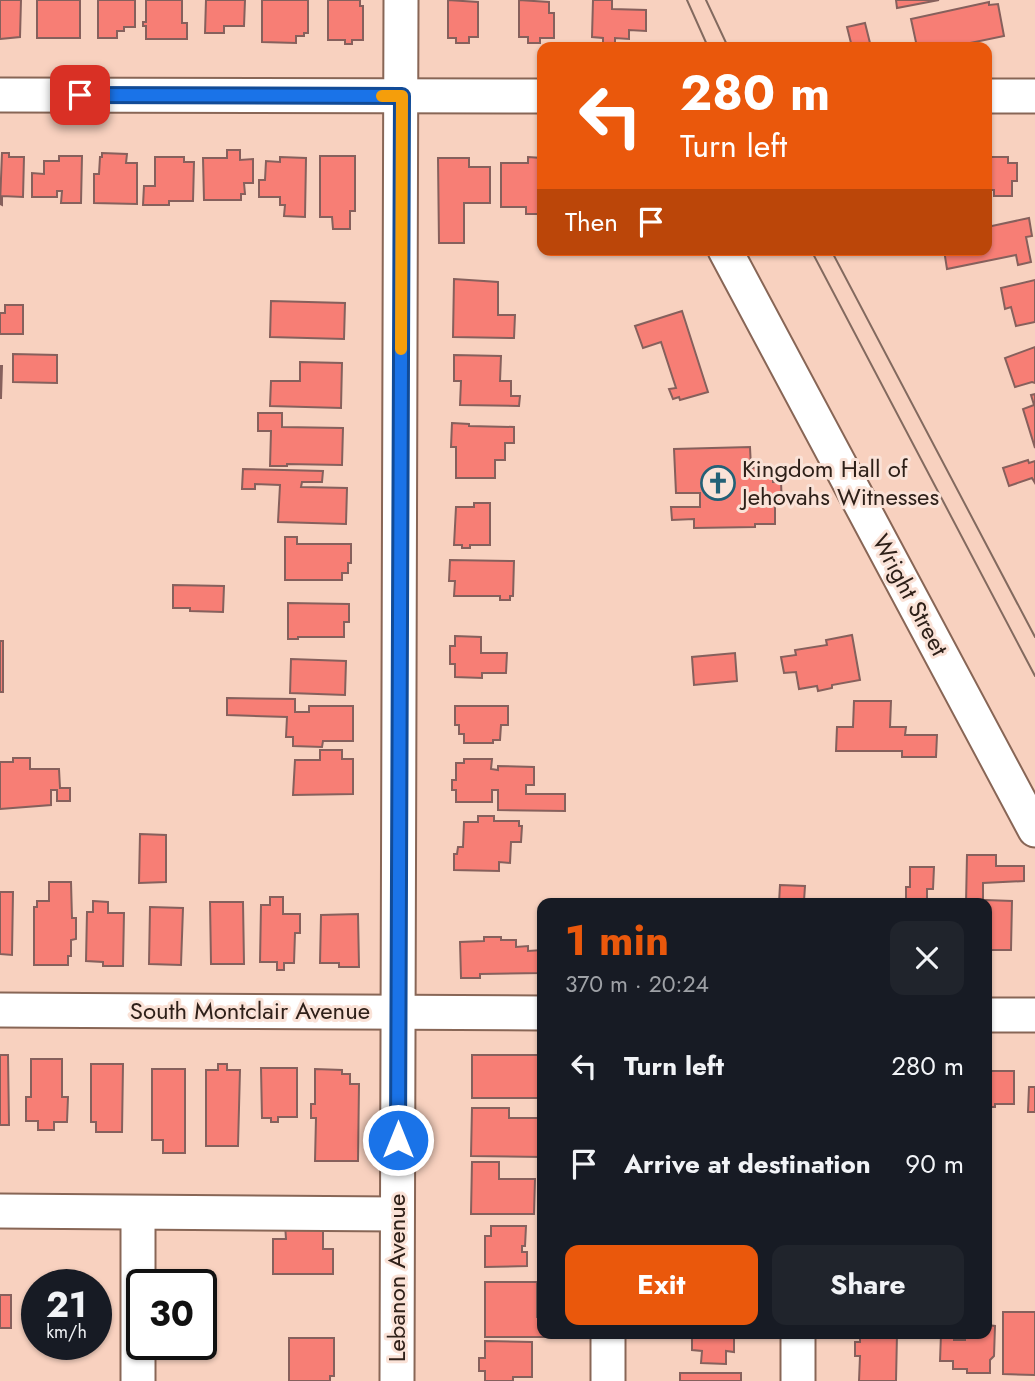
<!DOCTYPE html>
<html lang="en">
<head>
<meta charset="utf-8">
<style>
  :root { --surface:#171b24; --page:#20242c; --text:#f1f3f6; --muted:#9ea1a6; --accent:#ea580c }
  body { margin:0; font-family:Jost,sans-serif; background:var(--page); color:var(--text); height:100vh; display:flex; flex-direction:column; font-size:26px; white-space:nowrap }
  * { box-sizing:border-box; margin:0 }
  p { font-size:23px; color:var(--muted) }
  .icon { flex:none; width:38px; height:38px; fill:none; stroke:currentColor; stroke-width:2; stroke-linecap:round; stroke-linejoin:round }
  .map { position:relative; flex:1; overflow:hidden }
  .panel { position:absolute; left:537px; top:898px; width:455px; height:441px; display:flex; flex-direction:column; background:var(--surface); border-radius:14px; box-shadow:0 2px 5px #0004 }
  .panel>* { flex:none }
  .banner { position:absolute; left:537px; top:42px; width:455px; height:214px; border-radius:14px; box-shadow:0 2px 5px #0004; background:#ea580c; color:#fff; overflow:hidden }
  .speed { position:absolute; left:21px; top:1269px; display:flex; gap:14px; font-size:35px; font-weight:700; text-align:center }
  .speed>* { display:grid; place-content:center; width:91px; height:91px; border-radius:50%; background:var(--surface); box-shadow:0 2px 5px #0004; line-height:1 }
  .speed small { font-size:18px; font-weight:400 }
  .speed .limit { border:4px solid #111; border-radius:10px; background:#fff; color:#111 }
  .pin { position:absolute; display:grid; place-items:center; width:60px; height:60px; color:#fff; margin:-30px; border-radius:14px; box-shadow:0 4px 10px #0006 }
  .me { position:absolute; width:77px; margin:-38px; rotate:0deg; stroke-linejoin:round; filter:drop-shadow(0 0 5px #0008) }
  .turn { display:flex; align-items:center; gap:24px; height:147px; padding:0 28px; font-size:32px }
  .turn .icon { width:91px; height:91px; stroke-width:2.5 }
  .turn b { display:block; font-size:49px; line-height:60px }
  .then { display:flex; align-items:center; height:66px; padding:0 28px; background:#0003; gap:14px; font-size:26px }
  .round { display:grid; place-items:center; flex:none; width:74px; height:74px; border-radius:14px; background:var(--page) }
  .overview { display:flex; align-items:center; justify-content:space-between; height:119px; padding:0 28px }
  h1 { font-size:42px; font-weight:700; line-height:52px; color:var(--accent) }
  .button { display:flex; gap:14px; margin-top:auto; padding:14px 28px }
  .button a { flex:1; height:80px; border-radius:14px; background:var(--accent); color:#fff; font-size:28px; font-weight:700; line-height:80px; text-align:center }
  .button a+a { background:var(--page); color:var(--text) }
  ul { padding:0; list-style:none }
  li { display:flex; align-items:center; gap:21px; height:98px; padding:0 28px }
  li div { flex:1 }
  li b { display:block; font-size:26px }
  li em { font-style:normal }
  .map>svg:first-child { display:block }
  .building { fill:#f77e75; stroke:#86605c; stroke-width:2 }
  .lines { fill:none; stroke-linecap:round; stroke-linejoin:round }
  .minor-casing { stroke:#886656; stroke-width:37 }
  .minor { stroke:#fff; stroke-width:33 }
  .tram { stroke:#836a5f; stroke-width:2 }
  .route-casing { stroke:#114b97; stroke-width:18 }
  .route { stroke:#1a73e8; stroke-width:12 }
  .slow { stroke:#f59e0b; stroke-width:12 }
  .labels { text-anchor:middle; stroke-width:6; stroke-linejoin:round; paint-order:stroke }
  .poi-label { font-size:24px; fill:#2e2019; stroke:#fae2d7; text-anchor:start }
  .street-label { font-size:24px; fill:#2e2019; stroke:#fae2d7 }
</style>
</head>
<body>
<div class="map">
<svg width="1035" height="1381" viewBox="0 0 1035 1381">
  <rect width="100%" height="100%" fill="#f8d1bf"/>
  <!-- building -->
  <g class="building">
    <polygon points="0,0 21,0 20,37 0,39"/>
    <rect x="37" y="0" width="43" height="38"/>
    <polygon points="98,0 135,0 135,27 124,27 124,31 117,31 117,38 98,38"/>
    <polygon points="146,0 182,0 182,23 187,23 187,39 146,39 146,26 143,26 143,22 146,22"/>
    <polygon points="206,0 245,0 244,26 224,26 224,33 205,33"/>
    <polygon points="262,0 308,0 308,33 304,33 304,36 296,36 296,43 262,42"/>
    <polygon points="328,0 360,0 360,6 363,6 363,40 352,40 352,44 345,44 345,40 328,40"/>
    <polygon points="448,0 478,2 478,37 469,37 469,43 456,43 456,38 448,38"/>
    <polygon points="519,0 549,2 549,13 554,13 554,38 540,38 540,43 528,43 528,37 519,37"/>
    <polygon points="593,0 612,0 612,9 646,10 646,31 629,30 629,39 615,38 615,44 603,44 603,38 592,37"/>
    <polygon points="896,0 939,0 897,8"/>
    <polygon points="989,2 989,5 998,4 1004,36 951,47 948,47 947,44 917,47 911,19"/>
    <polygon points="865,23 871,47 852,47 847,27"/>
    <polygon points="227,150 240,150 240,160 253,159 253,183 244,183 245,194 241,194 241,200 204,200 203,158 227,158"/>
    <polygon points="987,152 991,152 991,157 1008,157 1008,163 1017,163 1017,181 1012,181 1012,196 994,196 994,190 987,190"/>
    <polygon points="2,153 9,153 9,157 24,157 23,197 2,196 2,205 0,204"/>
    <polygon points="102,153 127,154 126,163 137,163 137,204 94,203 94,174 99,174 100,157 102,157"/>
    <polygon points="59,156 82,156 81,203 61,203 62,191 57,191 57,197 32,197 32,173 44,174 44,161 59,161"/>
    <polygon points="320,156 355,156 355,211 350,211 350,229 333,229 332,217 320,217"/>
    <polygon points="155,157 184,157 184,162 194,162 193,201 169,201 169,205 143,205 144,186 155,186"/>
    <polygon points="280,157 306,158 305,217 284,216 285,205 280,205 280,197 259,197 259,180 265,180 266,161 280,162"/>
    <polygon points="528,157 542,158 542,214 526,214 526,207 501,207 501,163 528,163"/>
    <polygon points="438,158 469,158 469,167 490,167 490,203 464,203 464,243 439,243"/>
    <polygon points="1029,218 1032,236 1026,237 1031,262 1018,265 1016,255 947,269 944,250 987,250 987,227"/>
    <polygon points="454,279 498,282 498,315 515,315 514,338 453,337"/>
    <polygon points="1035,280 1035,322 1016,326 1011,307 1005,309 1001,288"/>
    <polygon points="271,301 345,303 344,339 270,337"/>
    <polygon points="5,305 23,305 23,334 0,334 0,313 5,313"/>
    <polygon points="682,311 708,392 680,400 679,397 673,399 669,389 676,388 661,342 643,348 635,326"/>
    <polygon points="1035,347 1035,383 1032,382 1015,387 1005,358"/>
    <polygon points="13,354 57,355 57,383 13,382"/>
    <polygon points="454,355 501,356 500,381 511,381 511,396 520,396 519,406 460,405 461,381 454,381"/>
    <polygon points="300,362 342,363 341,408 270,406 271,381 300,381"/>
    <polygon points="0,366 2,366 1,398 0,398"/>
    <polygon points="1035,394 1035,448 1023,409 1034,405 1031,395"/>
    <polygon points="258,413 282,413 282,427 343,428 342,465 287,464 287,466 270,466 271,431 258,431"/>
    <polygon points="452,423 469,424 469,426 514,427 514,443 505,443 505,460 495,460 495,478 456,478 456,447 451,447"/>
    <polygon points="750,447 751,468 773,467 773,482 781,482 782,505 775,505 775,524 755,524 755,527 694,528 694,519 672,520 671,507 700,507 700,493 676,493 674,449"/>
    <polygon points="1028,460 1029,463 1035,461 1035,483 1032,478 1009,486 1003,468"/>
    <polygon points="243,469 323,471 322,482 302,482 301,487 347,488 346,524 278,522 280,485 255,484 255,489 242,489"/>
    <polygon points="474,503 490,503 490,545 470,545 470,548 462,548 462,545 454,545 456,507 474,507"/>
    <polygon points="285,537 297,537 297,544 351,544 351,563 348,563 348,573 342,573 342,580 285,580"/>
    <polygon points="450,560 514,561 513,596 510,596 510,600 500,600 500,596 454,596 455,581 449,581"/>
    <polygon points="173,585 224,586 223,612 190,611 190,608 173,608"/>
    <polygon points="288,603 349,604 349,622 344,622 344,637 298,637 298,639 288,639"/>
    <polygon points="852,635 860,680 832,685 832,688 818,691 817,686 799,689 796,672 784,673 781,657 796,655 795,650 827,645 826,640"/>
    <polygon points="455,636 481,637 481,653 507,653 506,673 482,673 482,678 455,677 455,664 450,664 450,646 455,646"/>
    <rect x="0" y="641" width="3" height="51"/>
    <polygon points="735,653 737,681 694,685 692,657"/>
    <polygon points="291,659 346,661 345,695 290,693"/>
    <polygon points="227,698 295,699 295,712 309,712 309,706 353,706 353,741 323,741 322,747 293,746 293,737 286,737 287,717 227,715"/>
    <polygon points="854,701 891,701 890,727 906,727 905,735 937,735 936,757 902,757 902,751 836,751 837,727 853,727"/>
    <polygon points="455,706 508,706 508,725 501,725 500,740 493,740 493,743 464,743 464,734 459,734 459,725 455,725"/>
    <polygon points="320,750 342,750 342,759 353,759 353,794 293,795 295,760 320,760"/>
    <polygon points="13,758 30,758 30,769 59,769 60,788 70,788 70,801 57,801 57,790 51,790 51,805 0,809 0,762 13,762"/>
    <polygon points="464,759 492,759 491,769 498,770 498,766 534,767 534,785 526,785 526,794 565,794 565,811 498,810 498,790 492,790 492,802 456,802 456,790 452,790 452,780 456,780 456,763 464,763"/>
    <polygon points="478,816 494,816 494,821 519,821 519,826 522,826 521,842 511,842 510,863 499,862 499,871 454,870 454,854 457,854 458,847 463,847 464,822 478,822"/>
    <polygon points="140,834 166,835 166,882 139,883"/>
    <polygon points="967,855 996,855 996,866 1024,866 1024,881 983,883 983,903 966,903"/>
    <polygon points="910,867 934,867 933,889 927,889 927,903 906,903 906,887 910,887"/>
    <polygon points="49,882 71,882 72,918 76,918 76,939 71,940 71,956 68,956 68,965 34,965 34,907 37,907 37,901 49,901"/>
    <polygon points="780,885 805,886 804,901 833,903 779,903"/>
    <polygon points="0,892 13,892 12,955 0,954"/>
    <polygon points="270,897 283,897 283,914 300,914 300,933 295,933 294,963 284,963 284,970 277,970 277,962 260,962 261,905 270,905"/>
    <polygon points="985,900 1012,901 1011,950 987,950 987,903"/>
    <polygon points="93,901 108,902 108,913 124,913 123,966 103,966 103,962 86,961 87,912 93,912"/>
    <polygon points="210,902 243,902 244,964 211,964"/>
    <polygon points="150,907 183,908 181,965 149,964"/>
    <polygon points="358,914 359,967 339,967 339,963 320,963 321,915"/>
    <polygon points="484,937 501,937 501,940 516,940 516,947 528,946 528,951 542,950 542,973 480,974 480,978 461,978 460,942 484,941"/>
    <polygon points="0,1055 8,1055 9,1125 0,1125"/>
    <rect x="472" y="1055" width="70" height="43"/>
    <polygon points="31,1059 62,1059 62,1097 68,1097 67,1122 54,1122 54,1130 38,1130 38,1121 26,1121 26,1097 31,1097"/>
    <polygon points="91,1064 123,1064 122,1132 96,1132 96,1122 91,1122"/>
    <polygon points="218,1064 227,1064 227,1070 240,1070 238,1146 206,1146 206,1070 218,1070"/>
    <polygon points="261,1068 297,1068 297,1117 278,1117 278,1122 271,1122 271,1118 262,1118"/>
    <polygon points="152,1069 185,1069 185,1153 163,1153 163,1140 152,1140"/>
    <polygon points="315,1069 342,1070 342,1074 350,1074 350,1084 359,1084 358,1161 315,1161 316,1118 311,1118 311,1104 315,1104"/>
    <polygon points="987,1071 1014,1071 1014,1104 995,1104 995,1107 987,1107"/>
    <polygon points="1029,1087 1035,1087 1035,1112 1028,1112"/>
    <polygon points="472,1108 509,1108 509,1118 542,1118 542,1157 471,1156"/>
    <polygon points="472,1162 499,1162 499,1179 535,1179 534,1214 471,1214"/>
    <polygon points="285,1224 323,1224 323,1249 333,1249 333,1274 273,1274 273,1239 286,1239"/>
    <polygon points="491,1226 526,1226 525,1246 522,1246 522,1252 527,1252 527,1266 485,1267 485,1236 491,1236"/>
    <polygon points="485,1282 537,1282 537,1317 542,1317 542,1334 577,1334 577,1337 485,1337"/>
    <rect x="0" y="1295" width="11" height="33"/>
    <polygon points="1003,1312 1035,1312 1035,1375 1003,1374"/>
    <polygon points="987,1325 995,1326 994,1356 990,1360 990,1373 967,1373 967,1369 953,1369 953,1361 940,1361 941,1334 954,1334 954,1340 965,1340 965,1337 972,1337 972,1334 987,1334"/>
    <polygon points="692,1334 745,1334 745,1337 734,1338 734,1352 726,1351 726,1364 701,1363 702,1351 692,1350"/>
    <polygon points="860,1334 897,1334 896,1381 859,1381 860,1356 855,1356 855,1342 860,1342"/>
    <polygon points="289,1338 334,1338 334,1376 330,1376 330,1381 289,1381"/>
    <polygon points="485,1341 532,1342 532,1377 513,1377 513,1381 485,1381 485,1371 479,1371 479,1358 485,1358"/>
    <rect x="680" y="1373" width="61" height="8"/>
  </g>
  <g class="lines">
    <!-- minor casing -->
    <g class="minor-casing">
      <g id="minor">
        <polyline points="0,95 542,96"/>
        <polyline points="987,96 1035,96"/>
        <polyline points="725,250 1035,830"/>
        <polyline points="0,1010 542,1013"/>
        <polyline points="987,1015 1035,1015"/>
        <polyline points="0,1211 397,1214"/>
        <polyline points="608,1334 608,1381"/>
        <polyline points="138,1381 138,1213"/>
        <polyline points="397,1381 401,0"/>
        <polyline points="798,1381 798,1334"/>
      </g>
    </g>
    <!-- minor -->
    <use href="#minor" class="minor"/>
    <!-- tram -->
    <g class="tram">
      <polyline points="687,0 708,47"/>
      <polyline points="706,0 728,47"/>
      <polyline points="811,250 1035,676"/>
      <polyline points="831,250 1035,637"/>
    </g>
  </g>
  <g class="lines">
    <!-- route casing -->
    <g class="route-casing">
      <polyline id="route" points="80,95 402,96 398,1140"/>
    </g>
    <!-- route -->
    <use href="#route" class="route"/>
    <!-- slow -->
    <polyline class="slow" points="382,96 402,96 401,349"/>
  </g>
  <!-- icons -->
  <defs>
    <g id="church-ring" transform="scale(1.75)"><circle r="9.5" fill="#fae2d7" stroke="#236177" stroke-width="1.5"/><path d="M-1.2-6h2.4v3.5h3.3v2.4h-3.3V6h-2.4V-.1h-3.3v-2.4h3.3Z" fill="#236177"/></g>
  </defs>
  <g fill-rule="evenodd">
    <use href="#church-ring" x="718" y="483"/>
  </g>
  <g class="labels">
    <!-- poi labels -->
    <g class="poi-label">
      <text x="742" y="477">Kingdom Hall of<tspan x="742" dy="28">Jehovahs Witnesses</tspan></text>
    </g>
    <!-- street labels -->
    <g class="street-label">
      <text transform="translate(910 595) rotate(62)" y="8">Wright Street</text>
      <text x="250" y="1019">South Montclair Avenue</text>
      <text transform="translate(397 1278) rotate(-90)" y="8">Lebanon Avenue</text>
    </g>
  </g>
</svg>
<div class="speed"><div>21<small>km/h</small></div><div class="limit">30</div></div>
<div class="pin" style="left:80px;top:95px;background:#d93025"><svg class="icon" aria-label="arrive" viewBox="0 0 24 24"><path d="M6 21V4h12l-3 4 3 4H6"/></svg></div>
<svg class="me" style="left:398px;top:1140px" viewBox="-20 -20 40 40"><circle r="17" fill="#1a73e8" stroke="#fff" stroke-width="3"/><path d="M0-11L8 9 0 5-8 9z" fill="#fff"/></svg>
<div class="banner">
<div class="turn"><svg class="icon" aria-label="left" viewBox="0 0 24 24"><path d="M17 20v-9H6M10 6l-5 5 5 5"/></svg><div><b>280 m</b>Turn left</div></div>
<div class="then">Then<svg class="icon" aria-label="arrive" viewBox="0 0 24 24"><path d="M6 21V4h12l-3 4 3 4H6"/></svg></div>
</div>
<section class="panel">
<div class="overview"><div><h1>1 min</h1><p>370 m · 20:24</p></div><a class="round"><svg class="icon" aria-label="close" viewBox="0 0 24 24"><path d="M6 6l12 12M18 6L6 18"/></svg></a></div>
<ul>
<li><svg class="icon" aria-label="left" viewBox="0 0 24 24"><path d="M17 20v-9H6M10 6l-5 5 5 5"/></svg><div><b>Turn left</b></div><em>280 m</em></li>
<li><svg class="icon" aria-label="arrive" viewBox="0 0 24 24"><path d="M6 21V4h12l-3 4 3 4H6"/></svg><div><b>Arrive at destination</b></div><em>90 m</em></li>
</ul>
<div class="button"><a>Exit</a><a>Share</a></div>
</section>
</div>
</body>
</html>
